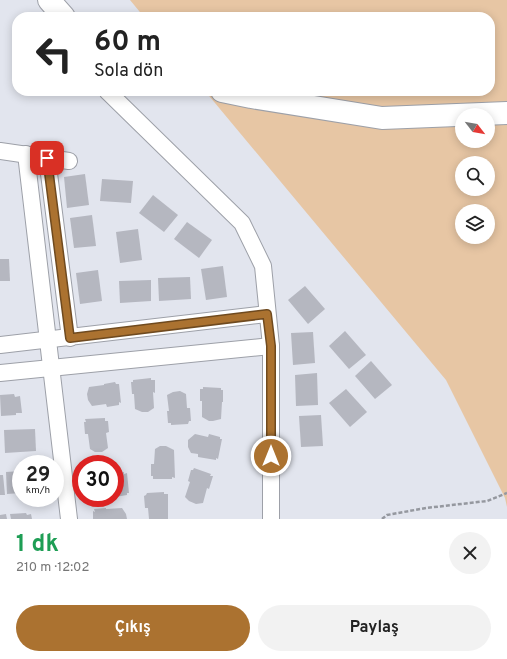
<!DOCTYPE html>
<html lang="tr">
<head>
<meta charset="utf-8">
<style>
  :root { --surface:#fff; --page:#f2f2f2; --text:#222; --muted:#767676; --accent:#ab7230 }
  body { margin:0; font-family:Overpass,sans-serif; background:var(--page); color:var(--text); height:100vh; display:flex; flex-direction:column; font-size:15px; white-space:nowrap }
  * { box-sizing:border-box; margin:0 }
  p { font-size:13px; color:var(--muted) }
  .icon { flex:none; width:22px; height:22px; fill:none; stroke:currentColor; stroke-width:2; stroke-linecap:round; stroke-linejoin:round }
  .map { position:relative; height:519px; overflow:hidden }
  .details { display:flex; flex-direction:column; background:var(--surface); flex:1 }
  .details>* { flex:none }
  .guide { position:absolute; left:12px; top:12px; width:483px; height:84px; border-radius:16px; box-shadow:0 2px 10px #0003; background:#fff; color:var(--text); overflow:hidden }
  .needle { width:26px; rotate:121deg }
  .tools { position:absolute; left:455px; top:108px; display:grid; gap:8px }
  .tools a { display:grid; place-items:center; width:40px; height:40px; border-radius:50%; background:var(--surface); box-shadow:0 2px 10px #0003; font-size:20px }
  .speed { position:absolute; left:12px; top:455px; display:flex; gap:8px; font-size:20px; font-weight:700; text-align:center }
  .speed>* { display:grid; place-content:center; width:52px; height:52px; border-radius:50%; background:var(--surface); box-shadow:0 2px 10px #0003; line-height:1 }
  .speed small { font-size:10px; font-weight:400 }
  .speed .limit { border:6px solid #d22; background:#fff; color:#111 }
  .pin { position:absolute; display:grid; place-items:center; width:34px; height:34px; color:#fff; margin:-17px; border-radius:8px; box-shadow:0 2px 6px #0006 }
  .me { position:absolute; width:44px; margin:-22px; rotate:0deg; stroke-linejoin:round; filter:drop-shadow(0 0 3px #0008) }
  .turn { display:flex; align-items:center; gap:14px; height:84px; padding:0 16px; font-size:18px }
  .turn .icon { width:52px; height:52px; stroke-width:2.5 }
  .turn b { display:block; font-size:28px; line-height:34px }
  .round { display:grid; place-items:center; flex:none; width:42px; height:42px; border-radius:21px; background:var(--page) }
  .headline { display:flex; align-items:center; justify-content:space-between; height:68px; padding:0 16px }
  h1 { font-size:24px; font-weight:700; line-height:30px; color:#1e9e55 }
  .primary-button { display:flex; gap:8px; margin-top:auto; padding:8px 16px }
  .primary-button a { flex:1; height:46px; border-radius:24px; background:var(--accent); color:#fff; font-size:16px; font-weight:700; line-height:46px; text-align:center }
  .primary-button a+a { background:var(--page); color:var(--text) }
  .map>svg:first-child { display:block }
  .green { fill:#e7c6a4; fill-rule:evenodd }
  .building { fill:#b5b7c0 }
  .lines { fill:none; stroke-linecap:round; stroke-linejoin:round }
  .street-casing { stroke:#9da0a8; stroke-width:18 }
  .secondary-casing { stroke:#9da0a8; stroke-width:24 }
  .path { stroke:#95989f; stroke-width:2.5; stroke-dasharray:4 2; stroke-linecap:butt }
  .street { stroke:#fff; stroke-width:16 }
  .secondary { stroke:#fff; stroke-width:22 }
  .route-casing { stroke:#6f4a1f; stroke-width:10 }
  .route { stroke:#ab7230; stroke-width:7 }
</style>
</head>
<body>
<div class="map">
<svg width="507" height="519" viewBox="0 0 507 519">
  <rect width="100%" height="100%" fill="#e2e5ee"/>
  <!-- green -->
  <path class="green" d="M 130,0 L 507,0 L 507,507 L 505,498 L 446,380 L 205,91 L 490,91 L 490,17 L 144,17 ZM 462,115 L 488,115 L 488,141 L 462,141 ZM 462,163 L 488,163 L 488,189 L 462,189 ZM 462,211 L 488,211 L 488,237 L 462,237 Z"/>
  <!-- building -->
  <g class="building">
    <polygon points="85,174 89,205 67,208 64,177"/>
    <polygon points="102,179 133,181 131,203 100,201"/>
    <polygon points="153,195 178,215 164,232 139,213"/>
    <polygon points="92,215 96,246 74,248 70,218"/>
    <polygon points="187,222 212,240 199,258 174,239"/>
    <polygon points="138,229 142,260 120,263 116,232"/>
    <polygon points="0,259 9,259 10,281 0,281"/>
    <polygon points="223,266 227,297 206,300 201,269"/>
    <polygon points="98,270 102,301 80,304 76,273"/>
    <polygon points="190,277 191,299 159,301 158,278"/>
    <polygon points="151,280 151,301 120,303 119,281"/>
    <polygon points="305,286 325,309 308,324 288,300"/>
    <polygon points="345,331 366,355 349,369 329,346"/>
    <polygon points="313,332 315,363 293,365 291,333"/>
    <polygon points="371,361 392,385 375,399 355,376"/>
    <polygon points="317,373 318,405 296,406 295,375"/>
    <polygon points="151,378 151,380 155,380 155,393 153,392 154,408 148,412 142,412 135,409 134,394 132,394 131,382 133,382 133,380"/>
    <polygon points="115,382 116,384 119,384 121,403 119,402 119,405 107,407 106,404 92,406 88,400 87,394 89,387 104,385 104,384"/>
    <polygon points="203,387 221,388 221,390 223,390 223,402 222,402 221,419 213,421 209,421 202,417 202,401 200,401 200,389 203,389"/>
    <polygon points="346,389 367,412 350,427 329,403"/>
    <polygon points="180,391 186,394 187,408 190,408 191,421 189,421 188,424 171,425 171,423 168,423 167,411 169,411 167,395 173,392"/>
    <polygon points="14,394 15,397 20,396 22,413 16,413 16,415 1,416 0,395"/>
    <polygon points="321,415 323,446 301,447 299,416"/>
    <polygon points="105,418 105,421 108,421 109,432 106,433 108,448 102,452 95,452 90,449 88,434 85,434 84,422 86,422 85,419"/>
    <polygon points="35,429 36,451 5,453 4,430"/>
    <polygon points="195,434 208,437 209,434 220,437 220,439 222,439 218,459 216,458 216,460 198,457 198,454 191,453 188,447 188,440"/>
    <polygon points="160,446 166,446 174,450 175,478 172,477 172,479 153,479 153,476 151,476 151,464 154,464 155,449"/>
    <polygon points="194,468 211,474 210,476 213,476 209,489 207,488 203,503 196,504 189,501 185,497 190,482 188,481 191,470 193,470"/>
    <polygon points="21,471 21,493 7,494 6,472"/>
    <polygon points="124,472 124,474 127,473 129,493 127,493 127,495 115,497 115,473"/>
    <polygon points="0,475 3,475 5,495 0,495"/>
    <polygon points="164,492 164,494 168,494 168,519 149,519 148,508 145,508 144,496 146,495 147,493"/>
    <polygon points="106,508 106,509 122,508 126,514 127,519 93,519 93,511 95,512 94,509"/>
    <polygon points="26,513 27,515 31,514 32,519 11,519 10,514"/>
    <polygon points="6,514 7,519 0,519 0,515"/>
  </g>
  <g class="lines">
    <!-- street casing -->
    <g class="street-casing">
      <g id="street">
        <polyline points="107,91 242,223 263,266 271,346 271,519"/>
        <polyline points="0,151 69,161"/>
        <polyline points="26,154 69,519"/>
        <polyline points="47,158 70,338"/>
        <polyline points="0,345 267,314"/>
        <polyline points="0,373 271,346"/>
      </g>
    </g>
    <!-- secondary casing -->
    <g class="secondary-casing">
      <g id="secondary">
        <polyline points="49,0 64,17"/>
        <polyline points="222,91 251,97 382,118 507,113"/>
      </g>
    </g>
    <!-- path -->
    <polyline class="path" points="382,519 387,515 426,508 487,501 507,493"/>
    <!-- street -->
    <use href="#street" class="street"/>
    <!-- secondary -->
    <use href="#secondary" class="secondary"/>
  </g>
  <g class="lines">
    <!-- route casing -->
    <g class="route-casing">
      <polyline id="route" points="47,158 70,338 267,314 271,346 271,456"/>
    </g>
    <!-- route -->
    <use href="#route" class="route"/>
  </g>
</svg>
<div class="tools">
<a><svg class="needle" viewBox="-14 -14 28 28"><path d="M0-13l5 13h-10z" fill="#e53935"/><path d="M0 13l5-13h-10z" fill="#767676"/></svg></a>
<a><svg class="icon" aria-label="search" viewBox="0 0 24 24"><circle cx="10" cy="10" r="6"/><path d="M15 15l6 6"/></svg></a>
<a><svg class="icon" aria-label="layers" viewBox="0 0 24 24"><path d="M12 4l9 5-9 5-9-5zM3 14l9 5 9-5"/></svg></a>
</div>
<div class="speed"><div>29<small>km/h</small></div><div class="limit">30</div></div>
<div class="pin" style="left:47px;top:158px;background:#d93025"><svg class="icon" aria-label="arrive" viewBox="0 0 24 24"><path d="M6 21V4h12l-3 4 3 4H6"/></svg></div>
<svg class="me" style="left:271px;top:456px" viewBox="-20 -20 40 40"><circle r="17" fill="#ab7230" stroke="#fff" stroke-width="3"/><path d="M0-11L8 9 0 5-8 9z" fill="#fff"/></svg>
<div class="guide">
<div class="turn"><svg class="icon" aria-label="left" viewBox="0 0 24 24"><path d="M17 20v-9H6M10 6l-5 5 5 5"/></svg><div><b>60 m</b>Sola dön</div></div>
</div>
</div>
<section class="details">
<div class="headline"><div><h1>1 dk</h1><p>210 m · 12:02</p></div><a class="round"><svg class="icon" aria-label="close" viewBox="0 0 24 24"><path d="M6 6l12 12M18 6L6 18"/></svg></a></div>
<div class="primary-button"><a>Çıkış</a><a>Paylaş</a></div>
</section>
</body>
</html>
